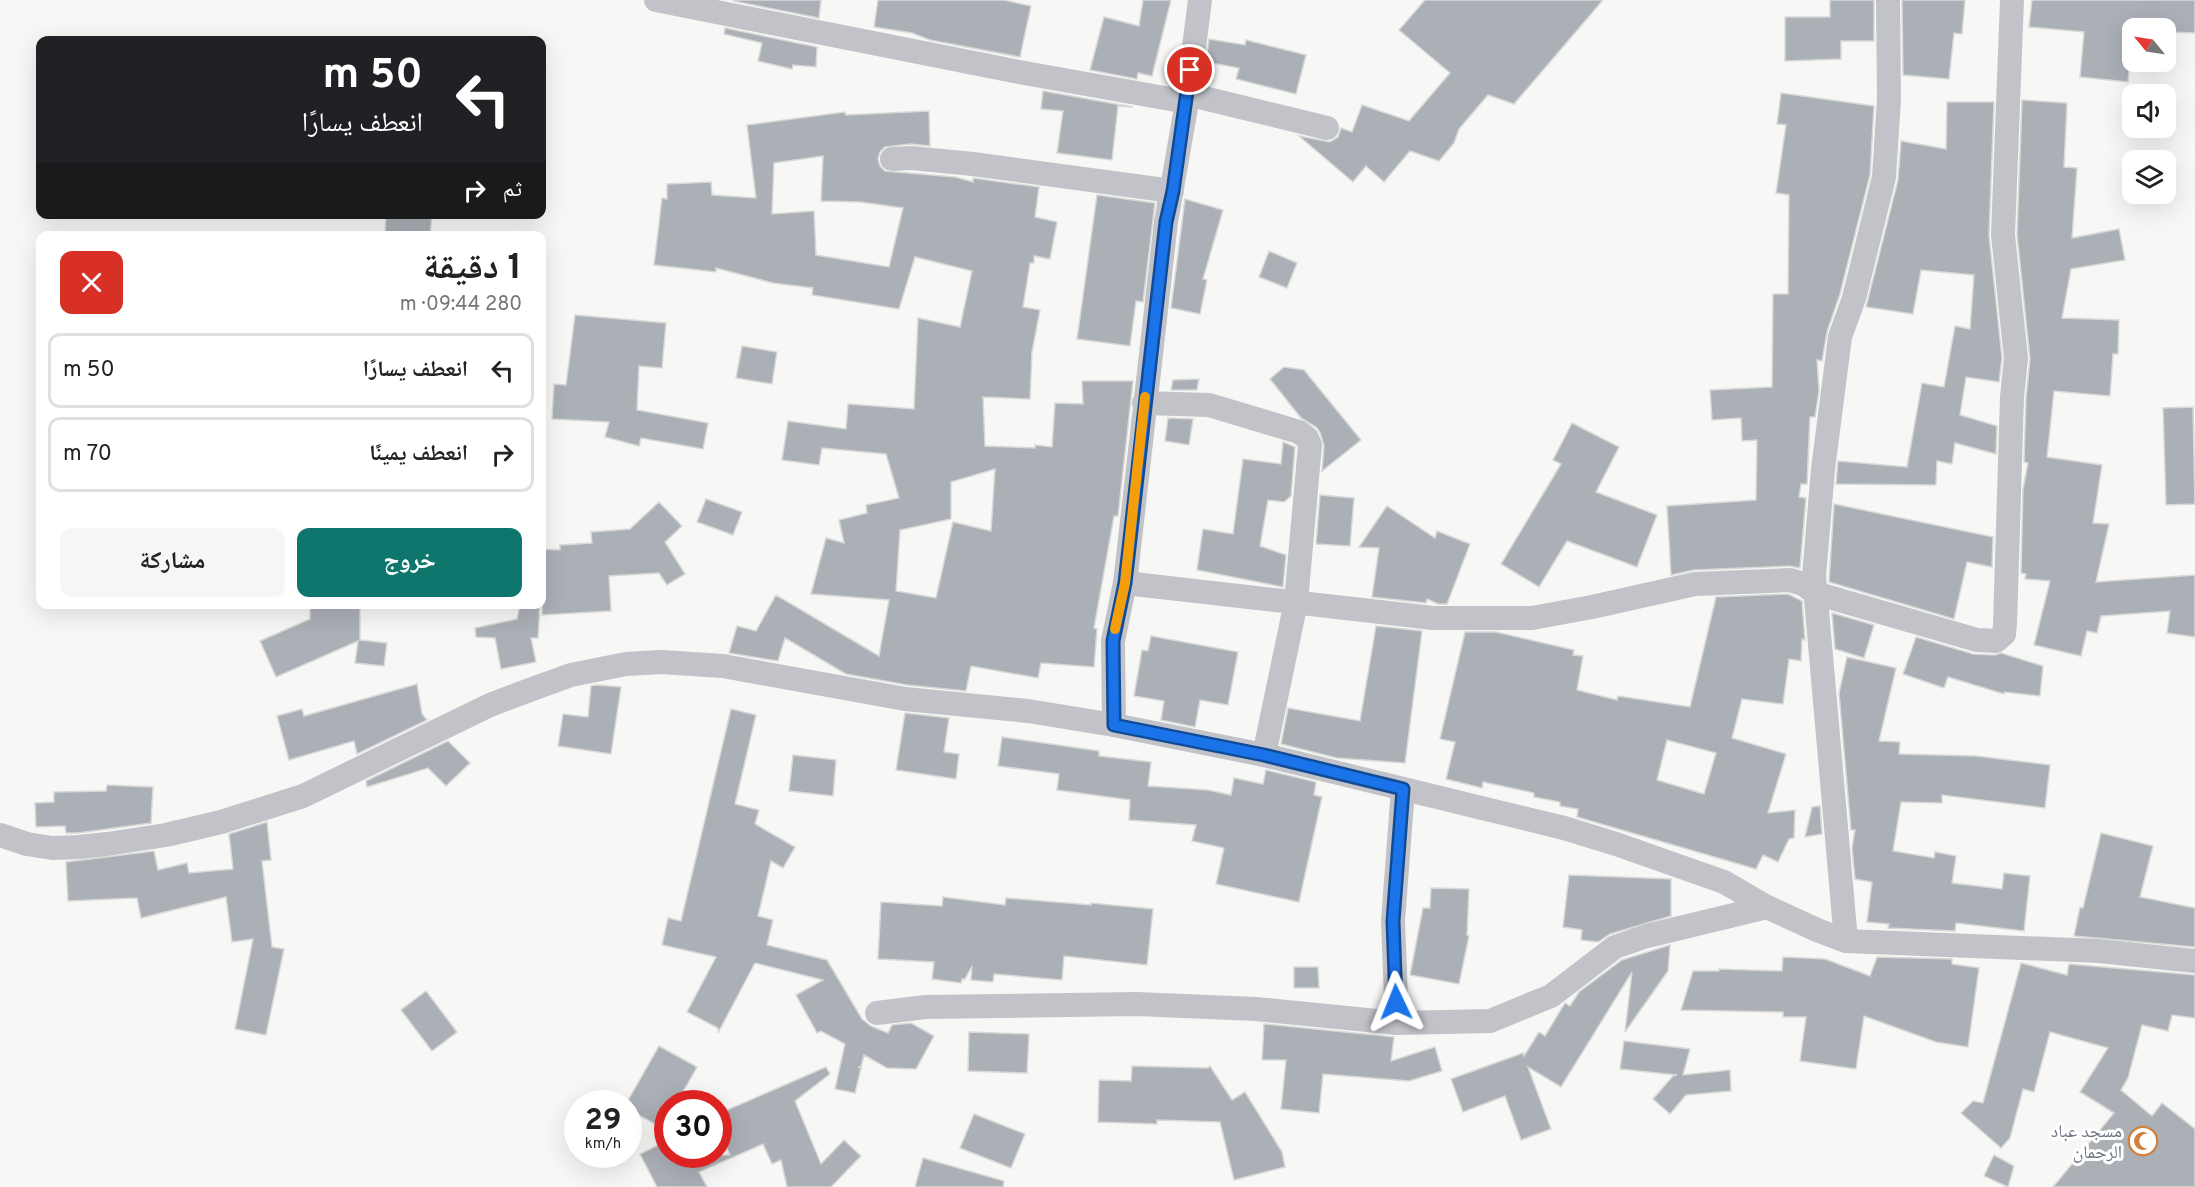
<!DOCTYPE html>
<html lang="ar">
<head>
<meta charset="utf-8">
<style>
  :root { --surface:#fff; --page:#f6f6f6; --text:#222; --muted:#767676; --line:#e0e0e0; --accent:#0f766e }
  body { margin:0; font-family:Overpass,"Noto Naskh Arabic",sans-serif; background:var(--page); color:var(--text); direction:rtl; height:100vh; display:flex; flex-direction:column; font-size:22px; white-space:nowrap }
  * { box-sizing:border-box; margin:0 }
  p { font-size:20px; color:var(--muted) }
  .icon { flex:none; width:33px; height:33px; fill:none; stroke:currentColor; stroke-width:2; stroke-linecap:round; stroke-linejoin:round }
  .map { position:relative; flex:1; overflow:hidden; direction:ltr }
  .panel { position:absolute; left:36px; top:231px; width:510px; height:378px; display:flex; flex-direction:column; background:var(--surface); border-radius:12px; box-shadow:0 6px 24px #0002; direction:rtl }
  .panel>* { flex:none }
  .top-card { position:absolute; left:36px; top:36px; width:510px; height:183px; border-radius:12px; box-shadow:0 6px 24px #0002; direction:rtl; background:#202124; color:#fff; overflow:hidden }
  .needle { width:39px; rotate:300deg }
  .fabs { position:absolute; left:2122px; top:18px; display:grid; gap:12px }
  .fabs a { display:grid; place-items:center; width:54px; height:54px; border-radius:12px; background:var(--surface); box-shadow:0 6px 24px #0002; font-size:30px }
  .speed { position:absolute; left:564px; top:1090px; display:flex; gap:12px; font-size:30px; font-weight:700; text-align:center }
  .speed>* { display:grid; place-content:center; width:78px; height:78px; border-radius:50%; background:var(--surface); box-shadow:0 6px 24px #0002; line-height:1 }
  .speed small { font-size:15px; font-weight:400 }
  .speed .limit { border:9px solid #d22; background:#fff; color:#111 }
  .pin { position:absolute; display:grid; place-items:center; width:51px; height:51px; color:#fff; margin:-26px; border:3px solid #fff; border-radius:50%; box-shadow:0 2px 6px #0007 }
  .me { position:absolute; width:66px; margin:-33px; rotate:358deg; stroke-linejoin:round; filter:drop-shadow(0 0 4px #0008) }
  .turn { display:flex; align-items:center; gap:21px; height:126px; padding:0 24px; font-size:27px }
  .turn .icon { width:78px; height:78px; stroke-width:2.5 }
  .turn b { display:block; font-size:42px; line-height:51px }
  .then { display:flex; align-items:center; height:57px; padding:0 24px; background:#0003; gap:12px; font-size:22px }
  .round { display:grid; place-items:center; flex:none; width:63px; height:63px; border-radius:12px; background:var(--page) }
  .summary { display:flex; align-items:center; justify-content:space-between; height:102px; padding:0 24px }
  h1 { font-size:36px; font-weight:700; line-height:45px }
  .button { display:flex; gap:12px; margin-top:auto; padding:12px 24px }
  .button a { flex:1; height:69px; border-radius:12px; background:var(--accent); color:#fff; font-size:24px; font-weight:700; line-height:69px; text-align:center }
  .button a+a { background:var(--page); color:var(--text) }
  ul { padding:0; list-style:none }
  li { display:flex; align-items:center; gap:18px; height:75px; margin:0 12px 9px; padding:0 12px; border:3px solid var(--line); border-radius:12px }
  li div { flex:1 }
  li b { display:block; font-size:22px }
  li em { font-style:normal }
  .map>svg:first-child { display:block }
  .building { fill:#abafb6; stroke:#d8d9d7; stroke-width:1.5; fill-rule:evenodd }
  .lines { fill:none; stroke-linecap:round; stroke-linejoin:round }
  .minor { stroke:#c1c3c8; stroke-width:24 }
  .route-casing { stroke:#114b97; stroke-width:15 }
  .route { stroke:#1a73e8; stroke-width:10 }
  .slow { stroke:#f59e0b; stroke-width:10 }
  .labels { text-anchor:middle; stroke-width:6; stroke-linejoin:round; paint-order:stroke }
  .poi-label { font-size:18px; fill:#6a7282; stroke:#fff; text-anchor:end }
</style>
</head>
<body>
<div class="map">
<svg width="2195" height="1187" viewBox="0 0 2195 1187">
  <rect width="100%" height="100%" fill="#f7f7f5"/>
  <!-- building -->
  <g class="building">
    <polygon points="733,0 821,0 819,18 733,1"/>
    <polygon points="878,0 1004,0 1031,6 1020,57 930,40 912,33 874,27"/>
    <polygon points="1143,0 1171,0 1152,76 1138,73 1137,79 1090,70 1104,17 1139,26"/>
    <polygon points="1425,0 1603,0 1514,104 1488,95 1459,129 1454,143 1439,161 1410,151 1384,182 1366,166 1353,182 1299,136 1330,142 1338,137 1341,128 1352,132 1362,105 1409,121 1450,73 1399,30"/>
    <polygon points="1830,0 1874,0 1874,41 1841,41 1841,59 1785,61 1785,17 1830,17"/>
    <polygon points="1902,0 1965,0 1962,34 1954,33 1949,79 1903,75"/>
    <polygon points="2032,0 2195,0 2195,33 2166,32 2166,28 2133,28 2128,82 2080,77 2084,32 2029,27"/>
    <polygon points="725,28 817,47 816,67 793,65 792,69 758,61 762,43 724,34"/>
    <polygon points="1209,39 1245,45 1246,40 1306,55 1296,94 1236,79 1239,68 1206,62"/>
    <polygon points="1043,91 1133,107 1118,106 1112,160 1057,153 1063,111 1041,109"/>
    <polygon points="1781,93 1874,106 1870,175 1840,294 1827,332 1822,361 1817,360 1819,391 1815,417 1810,417 1807,484 1801,484 1799,497 1806,498 1800,568 1789,566 1694,570 1671,575 1667,506 1756,500 1757,440 1742,441 1741,418 1712,420 1710,390 1772,387 1773,294 1788,294 1789,195 1776,193 1786,125 1777,124"/>
    <polygon points="2022,100 2067,103 2064,167 2077,168 2072,238 2119,229 2125,260 2071,269 2062,318 2119,320 2118,354 2113,354 2110,396 2054,391 2047,457 2102,465 2093,523 2109,524 2096,582 2195,575 2195,637 2167,633 2170,611 2101,616 2097,633 2087,631 2081,656 2034,645 2050,581 2025,579 2026,574 2021,573 2023,489 2028,463 2024,462 2026,398 2030,359 2017,235"/>
    <polygon points="1947,102 1994,102 1989,235 2002,358 1999,382 1966,377 1960,415 1997,426 1996,454 1955,443 1952,464 1937,461 1936,485 1836,484 1838,461 1907,467 1922,383 1944,387 1955,326 1970,329 1974,275 1921,270 1913,314 1866,307 1898,180 1901,141 1946,149"/>
    <path d="M 929,111 L 930,146 L 910,144 L 885,147 L 880,152 L 878,159 L 880,166 L 885,171 L 955,177 L 973,182 L 973,178 L 1039,187 L 1035,217 L 1057,222 L 1050,259 L 1034,256 L 1034,263 L 1030,263 L 1023,307 L 1040,310 L 1032,352 L 1030,399 L 983,397 L 985,446 L 1035,448 L 1035,445 L 1052,447 L 1055,403 L 1083,404 L 1082,381 L 1133,381 L 1118,516 L 1114,516 L 1094,628 L 1097,629 L 1094,667 L 1041,663 L 1038,678 L 971,666 L 966,691 L 907,685 L 846,674 L 785,638 L 778,661 L 729,653 L 737,626 L 756,631 L 776,595 L 879,656 L 889,600 L 811,594 L 826,538 L 844,543 L 839,520 L 867,513 L 866,505 L 899,498 L 886,454 L 822,448 L 819,465 L 782,460 L 788,421 L 846,429 L 848,404 L 914,409 L 918,318 L 960,327 L 972,271 L 915,257 L 899,309 L 812,295 L 813,288 L 773,283 L 716,268 L 716,272 L 654,265 L 662,198 L 667,199 L 667,184 L 711,182 L 712,195 L 756,198 L 747,125 L 845,112 L 846,115 ZM 823,156 L 821,201 L 860,202 L 903,208 L 889,267 L 816,255 L 814,211 L 772,214 L 774,163 ZM 995,469 L 991,531 L 953,522 L 936,598 L 896,591 L 900,530 L 951,519 L 951,482 Z"/>
    <polygon points="1097,195 1155,203 1143,302 1136,301 1130,346 1077,339"/>
    <polygon points="1185,199 1223,210 1203,279 1207,280 1200,314 1171,308"/>
    <polygon points="386,214 432,214 430,236 385,236"/>
    <polygon points="1269,251 1297,263 1287,288 1259,277"/>
    <polygon points="575,315 666,323 662,368 639,366 637,410 708,423 703,449 641,438 639,446 605,437 609,422 552,419 554,384 566,385"/>
    <polygon points="742,346 777,352 772,384 736,378"/>
    <polygon points="1284,367 1304,370 1361,440 1322,471 1324,446 1320,432 1316,427 1301,418 1270,379"/>
    <polygon points="1199,379 1197,390 1171,390 1173,380"/>
    <polygon points="2193,407 2195,504 2166,505 2163,408"/>
    <polygon points="1168,418 1193,419 1189,445 1165,441"/>
    <polygon points="1572,423 1619,447 1596,492 1657,515 1637,567 1567,541 1539,587 1501,564 1561,464 1553,460"/>
    <polygon points="1283,442 1295,447 1291,496 1284,502 1268,500 1260,546 1286,555 1283,587 1197,570 1203,529 1233,534 1243,459 1281,464"/>
    <polygon points="1320,495 1354,498 1350,546 1316,544"/>
    <polygon points="706,499 742,512 733,535 697,522"/>
    <polygon points="659,502 682,526 665,542 685,574 667,585 659,573 609,576 611,611 542,615 542,549 560,550 560,545 592,543 591,532 630,529"/>
    <polygon points="1834,504 1993,537 1992,567 1967,562 1954,619 1829,582"/>
    <polygon points="1387,506 1435,538 1437,531 1470,544 1447,604 1438,604 1427,599 1426,603 1372,597 1379,548 1359,547"/>
    <path d="M 1788,594 L 1802,601 L 1805,640 L 1802,639 L 1801,661 L 1789,659 L 1783,704 L 1742,699 L 1732,738 L 1786,754 L 1768,813 L 1795,810 L 1794,838 L 1789,839 L 1778,862 L 1763,855 L 1756,869 L 1577,817 L 1578,809 L 1560,806 L 1560,802 L 1534,797 L 1534,793 L 1483,782 L 1482,788 L 1446,779 L 1455,742 L 1440,739 L 1465,632 L 1496,632 L 1574,650 L 1573,655 L 1583,656 L 1577,690 L 1617,700 L 1618,696 L 1690,707 L 1716,597 ZM 1667,740 L 1716,753 L 1704,794 L 1657,780 Z"/>
    <polygon points="310,604 360,604 360,640 387,643 384,666 355,663 358,641 276,677 260,641 310,619"/>
    <polygon points="520,604 540,604 538,638 531,638 536,662 501,669 495,638 476,637 475,628 517,619"/>
    <polygon points="1832,613 1874,625 1864,658 1835,649"/>
    <polygon points="1376,626 1422,631 1405,763 1337,758 1281,744 1288,708 1360,721"/>
    <polygon points="1151,636 1238,652 1228,705 1200,700 1195,727 1161,720 1164,701 1134,696 1142,650 1148,651"/>
    <polygon points="1916,637 1973,654 1995,655 2001,653 2043,666 2040,696 2004,692 2004,694 1948,677 1944,688 1903,674"/>
    <polygon points="1847,657 1896,668 1879,741 1900,742 1899,754 1976,756 2050,765 2045,808 1942,795 1942,803 1901,802 1893,851 1934,858 1935,852 1956,856 1952,883 2002,889 2004,873 2030,876 2024,931 1956,923 1955,931 1888,928 1889,924 1867,922 1872,882 1855,879 1852,848 1855,830 1851,830 1839,693"/>
    <polygon points="417,684 422,714 427,720 357,754 354,741 289,760 277,716 302,709 304,716"/>
    <polygon points="596,685 621,687 611,754 558,746 563,714 588,717 591,686"/>
    <polygon points="731,709 756,715 735,804 759,810 755,824 795,847 783,868 771,861 758,916 773,920 767,945 827,960 862,1019 871,1026 888,1033 892,1025 911,1023 934,1036 916,1069 887,1068 864,1055 861,1067 858,1067 861,1068 855,1093 835,1089 845,1044 821,1031 817,1033 796,995 823,980 755,963 718,1033 718,1028 687,1012 716,957 662,945 668,918 681,921"/>
    <polygon points="905,713 949,718 944,752 959,754 956,779 896,770"/>
    <polygon points="1002,737 1099,751 1099,756 1151,762 1148,786 1208,790 1231,795 1234,778 1263,784 1266,770 1316,782 1314,795 1322,797 1299,902 1216,884 1224,848 1192,841 1196,825 1129,820 1130,800 1057,790 1059,774 998,766"/>
    <polygon points="448,741 470,763 446,786 428,768 367,787 366,781"/>
    <polygon points="793,755 836,760 833,796 789,791"/>
    <polygon points="107,785 153,787 151,823 78,833 66,833 65,826 36,827 35,803 54,802 54,792 106,791"/>
    <polygon points="1820,806 1822,834 1805,837 1812,807"/>
    <polygon points="267,822 271,860 262,861 272,947 284,949 266,1035 235,1029 253,939 232,942 226,897 141,918 137,898 68,901 66,862 154,851 158,870 187,863 189,873 233,869 229,834"/>
    <polygon points="2101,833 2153,846 2140,897 2195,908 2195,947 2074,936 2080,907 2083,908"/>
    <polygon points="1569,875 1671,879 1671,916 1610,934 1598,942 1581,940 1582,930 1563,927"/>
    <polygon points="1431,888 1469,889 1467,935 1469,936 1459,984 1410,975 1423,908 1430,908"/>
    <polygon points="943,897 1005,905 1006,898 1091,905 1091,903 1153,909 1147,965 1064,956 1062,980 994,974 993,982 971,980 972,966 965,979 962,979 961,983 932,979 934,962 878,959 881,902 942,906"/>
    <polygon points="1670,945 1668,971 1625,1032 1632,972 1561,1087 1528,1067 1551,1129 1521,1140 1505,1096 1463,1112 1451,1079 1523,1053 1524,1056 1539,1032 1545,1036 1565,1003 1570,1006 1579,992 1622,960"/>
    <polygon points="1783,957 1825,959 1870,976 1877,957 1952,959 1952,964 1979,968 1968,1047 1936,1042 1864,1016 1856,1069 1800,1061 1806,1017 1783,1017 1783,1012 1681,1010 1693,971 1719,971 1719,969 1782,971"/>
    <polygon points="2021,963 2067,975 2069,964 2195,975 2195,1018 2172,1015 2168,1031 2142,1025 2128,1078 2121,1090 2152,1116 2162,1103 2195,1129 2195,1187 2053,1187 2114,1113 2080,1092 2108,1048 2050,1032 2034,1092 2023,1089 2010,1138 2001,1148 1961,1113 1973,1101 1983,1103"/>
    <polygon points="1294,967 1318,967 1319,988 1294,988"/>
    <polygon points="426,991 457,1032 432,1051 401,1010"/>
    <polygon points="1264,1024 1394,1037 1391,1061 1435,1047 1442,1071 1409,1081 1323,1074 1319,1113 1281,1109 1286,1060 1262,1060"/>
    <polygon points="969,1032 1029,1034 1027,1073 968,1071"/>
    <polygon points="1624,1041 1690,1049 1683,1075 1730,1070 1731,1091 1686,1095 1670,1114 1653,1099 1673,1076 1677,1075 1620,1069"/>
    <polygon points="659,1046 697,1067 676,1104 668,1104 668,1119 662,1128 628,1109 628,1104 626,1104"/>
    <polygon points="1132,1066 1208,1068 1210,1066 1232,1100 1245,1092 1282,1152 1285,1167 1234,1180 1220,1122 1157,1120 1157,1124 1098,1122 1099,1080 1131,1081"/>
    <polygon points="826,1067 830,1074 795,1101 821,1164 844,1140 861,1156 831,1187 787,1187 781,1160 772,1164 763,1144 699,1172 707,1187 657,1187 640,1154 668,1140 668,1155 730,1155 718,1128 718,1114"/>
    <polygon points="974,1114 1025,1134 1011,1168 960,1148"/>
    <polygon points="1994,1155 2014,1166 2008,1187 1984,1176"/>
    <polygon points="923,1158 1004,1181 1003,1187 915,1187"/>
  </g>
  <g class="lines">
    <!-- minor -->
    <g class="minor">
      <polyline points="656,0 1019,72 1187,102"/>
      <polyline points="1187,94 1327,128"/>
      <polyline points="892,159 911,158 973,164 1172,191"/>
      <polyline points="1144,403 1209,405 1299,432 1307,438 1310,445 1296,602 1264,755"/>
      <polyline points="1125,583 1433,618 1532,618 1592,607 1695,584 1790,580 1803,584 1815,593 1977,640 1996,641 2004,634 2005,624 2012,397 2016,358 2003,235 2012,0"/>
      <polyline points="1114,725 1113,641 1125,583 1166,222 1187,102 1200,0"/>
      <polyline points="0,835 27,844 52,848 79,847 107,844 166,835 221,822 303,796 490,705 535,688 571,675 626,664 661,662 723,666 905,699 1028,711 1114,725 1264,755 1564,828 1616,844 1724,882 1767,907 1817,930 1846,941 2099,951 2195,961"/>
      <polyline points="1846,941 1814,576 1823,469 1840,337 1854,298 1884,177 1889,99 1888,0"/>
      <polyline points="877,1013 925,1007 1137,1004 1256,1009 1397,1023 1490,1021 1551,996 1615,947 1647,936 1767,907"/>
      <polyline points="1397,1023 1393,921 1403,789"/>
    </g>
  </g>
  <g class="lines">
    <!-- route casing -->
    <g class="route-casing">
      <polyline id="route" points="1190,70 1173,191 1166,222 1125,583 1113,641 1114,725 1264,755 1403,789 1393,921 1396,1002"/>
    </g>
    <!-- route -->
    <use href="#route" class="route"/>
    <!-- slow -->
    <polyline class="slow" points="1115,629 1125,583 1145,397"/>
  </g>
  <!-- icons -->
  <defs>
    <g id="mosque-ring" transform="scale(1.5)"><circle r="9.5" fill="#fff" stroke="#d0803c" stroke-width="1.5"/><path d="M3.5-4.9A6 6 0 1 0 3.5 4.9A5 5 0 1 1 3.5-4.9Z" fill="#d0803c"/></g>
  </defs>
  <g fill-rule="evenodd">
    <use href="#mosque-ring" x="2143" y="1141"/>
  </g>
  <g class="labels">
    <!-- poi labels -->
    <g class="poi-label">
      <text x="2122" y="1137">مسجد عباد<tspan x="2122" dy="21">الرحمان</tspan></text>
    </g>
  </g>
</svg>
<div class="fabs">
<a><svg class="needle" viewBox="-14 -14 28 28"><path d="M0-13l5 13h-10z" fill="#e53935"/><path d="M0 13l5-13h-10z" fill="#767676"/></svg></a>
<a><svg class="icon" aria-label="sound" viewBox="0 0 24 24"><path d="M4 9h4l5-4v14l-5-4H4zM17 9q2 3 0 6"/></svg></a>
<a><svg class="icon" aria-label="layers" viewBox="0 0 24 24"><path d="M12 4l9 5-9 5-9-5zM3 14l9 5 9-5"/></svg></a>
</div>
<div class="speed"><div>29<small>km/h</small></div><div class="limit">30</div></div>
<div class="pin" style="left:1190px;top:70px;background:#d93025"><svg class="icon" aria-label="arrive" viewBox="0 0 24 24"><path d="M6 21V4h12l-3 4 3 4H6"/></svg></div>
<svg class="me" style="left:1396px;top:1002px" viewBox="-20 -20 40 40"><path d="M0-17L14 15 0 8-14 15z" fill="#1a73e8" stroke="#fff" stroke-width="4"/></svg>
<div class="top-card">
<div class="turn"><svg class="icon" aria-label="left" viewBox="0 0 24 24"><path d="M17 20v-9H6M10 6l-5 5 5 5"/></svg><div><b>50 m</b>انعطف يسارًا</div></div>
<div class="then">ثم<svg class="icon" aria-label="right" viewBox="0 0 24 24"><path d="M7 20v-9h11M14 6l5 5-5 5"/></svg></div>
</div>
<section class="panel">
<div class="summary"><div><h1>1 دقيقة</h1><p>280 m · 09:44</p></div><a class="round" style="background:#d93025;color:#fff"><svg class="icon" aria-label="close" viewBox="0 0 24 24"><path d="M6 6l12 12M18 6L6 18"/></svg></a></div>
<ul>
<li><svg class="icon" aria-label="left" viewBox="0 0 24 24"><path d="M17 20v-9H6M10 6l-5 5 5 5"/></svg><div><b>انعطف يسارًا</b></div><em>50 m</em></li>
<li><svg class="icon" aria-label="right" viewBox="0 0 24 24"><path d="M7 20v-9h11M14 6l5 5-5 5"/></svg><div><b>انعطف يمينًا</b></div><em>70 m</em></li>
</ul>
<div class="button"><a>خروج</a><a>مشاركة</a></div>
</section>
</div>
</body>
</html>
